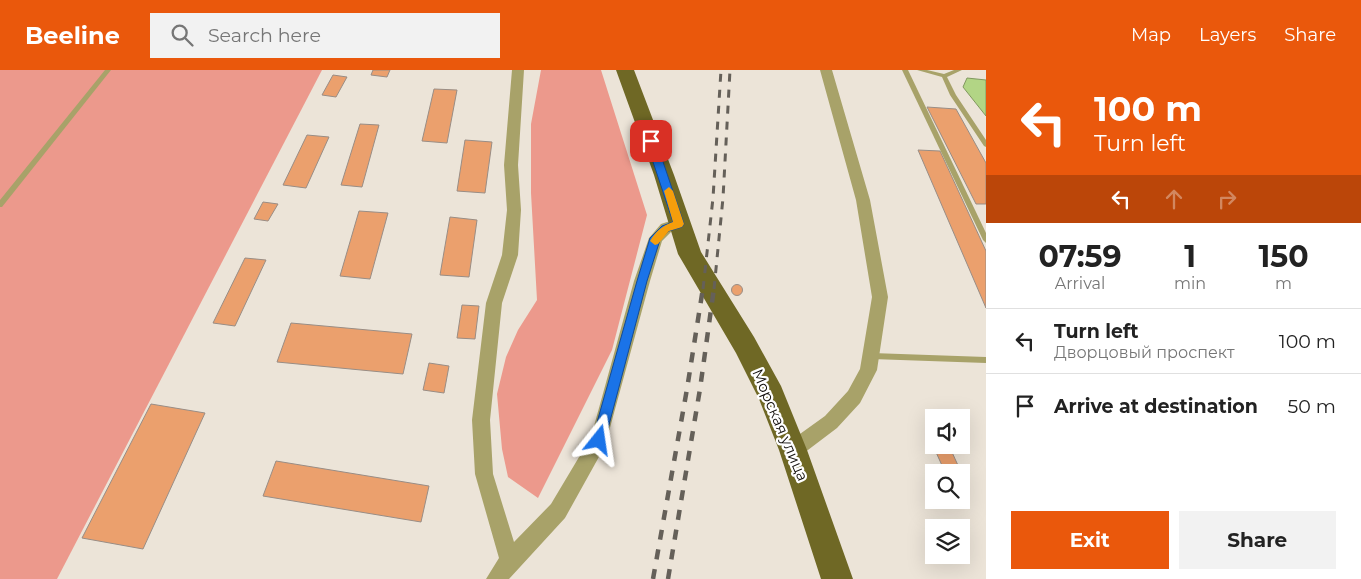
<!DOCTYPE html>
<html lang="en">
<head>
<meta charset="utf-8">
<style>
  :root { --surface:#fff; --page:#f2f2f2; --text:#222; --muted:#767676; --line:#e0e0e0; --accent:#ea580c }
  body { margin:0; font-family:Montserrat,sans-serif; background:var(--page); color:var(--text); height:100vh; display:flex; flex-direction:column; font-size:19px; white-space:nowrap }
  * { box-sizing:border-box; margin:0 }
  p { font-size:16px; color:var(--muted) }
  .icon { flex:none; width:28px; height:28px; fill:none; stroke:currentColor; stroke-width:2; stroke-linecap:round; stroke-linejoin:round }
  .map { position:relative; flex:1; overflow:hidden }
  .details { display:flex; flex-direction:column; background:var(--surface); width:375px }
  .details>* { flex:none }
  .top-card { background:#ea580c; color:#fff; overflow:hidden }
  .controls { position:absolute; left:925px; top:339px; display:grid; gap:10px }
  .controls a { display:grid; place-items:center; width:45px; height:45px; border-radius:0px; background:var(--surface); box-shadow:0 5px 20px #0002; font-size:25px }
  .pin { position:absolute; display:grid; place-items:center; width:42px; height:42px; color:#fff; margin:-21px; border-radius:10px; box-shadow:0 2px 8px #0006 }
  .me { position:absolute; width:55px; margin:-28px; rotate:15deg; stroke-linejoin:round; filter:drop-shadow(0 0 4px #0008) }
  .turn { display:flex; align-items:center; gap:18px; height:105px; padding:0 25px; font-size:22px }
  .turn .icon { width:65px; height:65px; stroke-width:2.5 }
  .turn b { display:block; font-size:35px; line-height:42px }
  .lanes { display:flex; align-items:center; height:48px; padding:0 25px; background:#0003; justify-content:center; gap:25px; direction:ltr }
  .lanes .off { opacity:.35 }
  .eta { display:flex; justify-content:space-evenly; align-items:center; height:85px; text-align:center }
  .eta b { font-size:30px; font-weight:700; line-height:35px }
  .cta { display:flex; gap:10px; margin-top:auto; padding:10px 25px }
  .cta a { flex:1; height:58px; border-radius:0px; background:var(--accent); color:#fff; font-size:20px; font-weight:700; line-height:58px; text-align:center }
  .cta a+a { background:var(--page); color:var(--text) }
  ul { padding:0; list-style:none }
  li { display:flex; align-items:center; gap:15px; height:65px; padding:0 25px; border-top:1px solid var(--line) }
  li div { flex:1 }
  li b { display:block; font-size:19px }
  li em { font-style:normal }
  header { display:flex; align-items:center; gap:30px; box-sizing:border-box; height:70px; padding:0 25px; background:var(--accent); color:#fff }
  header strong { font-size:24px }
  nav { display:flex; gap:28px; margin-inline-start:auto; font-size:18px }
  .search { width:350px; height:45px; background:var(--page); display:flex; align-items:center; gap:12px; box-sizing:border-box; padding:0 18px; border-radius:0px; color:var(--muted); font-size:19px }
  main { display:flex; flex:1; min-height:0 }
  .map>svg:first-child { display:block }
  .green { fill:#ec998c }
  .water { fill:#b2d585; stroke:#81985f }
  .building { fill:#eba06d; stroke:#998d85 }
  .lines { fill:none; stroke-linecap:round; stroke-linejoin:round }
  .lane { fill:#a8a269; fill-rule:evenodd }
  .street { fill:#a8a269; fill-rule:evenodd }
  .primary { fill:#6f6825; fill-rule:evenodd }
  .rail-far1 { stroke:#656059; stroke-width:3; stroke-dasharray:8 8; stroke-linecap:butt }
  .rail { stroke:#656059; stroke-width:4.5; stroke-dasharray:10 10; stroke-linecap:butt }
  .route { fill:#1a73e8; stroke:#114b97 }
  .slow { fill:#f59e0b }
  .labels { text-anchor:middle; stroke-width:4.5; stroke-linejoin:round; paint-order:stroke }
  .street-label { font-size:15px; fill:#0e0b07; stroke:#fff }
</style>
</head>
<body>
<header>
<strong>Beeline</strong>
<div class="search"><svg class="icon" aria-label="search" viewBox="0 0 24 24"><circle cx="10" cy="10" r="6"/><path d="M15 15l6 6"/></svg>Search here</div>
<nav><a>Map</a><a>Layers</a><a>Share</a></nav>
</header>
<main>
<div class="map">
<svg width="986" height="509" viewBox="0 0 986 509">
  <rect width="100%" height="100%" fill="#ece4d8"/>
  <!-- green -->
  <g class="green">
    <polygon points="0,0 322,0 57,509 0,509"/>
    <polygon points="541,0 601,0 647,145 612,280 538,428 508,407 502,379 497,324 506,287 518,260 537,230 531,123 531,54"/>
  </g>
  <!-- water -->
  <polygon class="water" points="967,8 986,10 986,46 963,17"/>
  <!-- building -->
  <g class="building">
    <polygon points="373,0 390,0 387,7 371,5"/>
    <polygon points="333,5 347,7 336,27 322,25"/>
    <polygon points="434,19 457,20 447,73 422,71"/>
    <polygon points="927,37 956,39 986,93 986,134 976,134"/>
    <polygon points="360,54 379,55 362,117 341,115"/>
    <polygon points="307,65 329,67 306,118 283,115"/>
    <polygon points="465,70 492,72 485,123 457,121"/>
    <polygon points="918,80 940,81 986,181 986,238"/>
    <polygon points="263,132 278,134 268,151 254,149"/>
    <polygon points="359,141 388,143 370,209 340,206"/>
    <polygon points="450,147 477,150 469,207 440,205"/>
    <polygon points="245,188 266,190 235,256 213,253"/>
    <circle cx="737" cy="220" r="5.5"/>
    <polygon points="462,235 479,236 475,269 457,268"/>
    <polygon points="291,253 412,264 403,304 277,292"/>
    <polygon points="429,293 449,296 444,323 423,320"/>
    <polygon points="151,334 205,343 143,479 82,468"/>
    <polygon points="935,380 951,380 961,402 945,402"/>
    <polygon points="276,391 429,416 421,452 263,426"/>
  </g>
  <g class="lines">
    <!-- lane -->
    <g class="lane">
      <polygon points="105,0 111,0 2,137 0,137 0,130"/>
      <polygon points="902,0 908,0 986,163 986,173 983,170"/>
      <polygon points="917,0 927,0 944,4 954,0 962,0 947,7 956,25 986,70 986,77 984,76 950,25 942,7"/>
      <polygon points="872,283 986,287 986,293 872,289 869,288 868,286 869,284"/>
    </g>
    <!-- street -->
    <g class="street">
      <polygon points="512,0 524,0 518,95 521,140 518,185 502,233 490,350 493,404 514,472 551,434 591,367 634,211 649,168 661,154 679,148 684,150 686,154 684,158 671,162 662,171 650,211 605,376 565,448 509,509 486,509 499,488 475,404 472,350 486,233 502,185 507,140 504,95"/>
      <polygon points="820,0 832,0 870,130 888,227 877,300 860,333 837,358 800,386 793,389 786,386 784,380 786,374 825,346 848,321 860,299 872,227 856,130"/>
    </g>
    <!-- primary -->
    <polygon class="primary" points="616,0 634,0 674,105 701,182 754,267 781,316 807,380 853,509 821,509 779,380 759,329 736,283 678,184 654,105"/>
    <!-- rail-far1 -->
    <g class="rail-far1">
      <polyline points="703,219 713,128 721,0"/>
      <polyline points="714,219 723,128 730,0"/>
    </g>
    <!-- rail -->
    <g class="rail">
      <polyline points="653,509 687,319 703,218"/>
      <polyline points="668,509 700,319 714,218"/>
    </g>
  </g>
  <!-- route -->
  <polygon class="route" points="651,68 656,71 684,154 682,157 669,161 660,170 647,211 605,370 603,374 599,376 594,374 592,370 637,211 650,168 662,156 673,152 646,71"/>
  <!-- slow -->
  <path class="slow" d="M 669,117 L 673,121 L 684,154 L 682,157 L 669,161 L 658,174 L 655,175 L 650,171 C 656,161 662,156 673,152 L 664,121 Z"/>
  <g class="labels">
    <!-- street labels -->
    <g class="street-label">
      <text transform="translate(780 355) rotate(67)" y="5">Морская улица</text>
    </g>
  </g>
</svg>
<div class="controls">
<a><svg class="icon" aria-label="sound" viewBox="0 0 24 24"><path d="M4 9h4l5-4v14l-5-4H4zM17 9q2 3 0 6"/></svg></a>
<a><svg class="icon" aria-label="search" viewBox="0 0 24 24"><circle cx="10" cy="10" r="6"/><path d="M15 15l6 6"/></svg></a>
<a><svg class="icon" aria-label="layers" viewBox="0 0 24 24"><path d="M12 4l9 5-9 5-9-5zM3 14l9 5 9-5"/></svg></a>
</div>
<div class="pin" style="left:651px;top:71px;background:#d93025"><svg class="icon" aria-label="arrive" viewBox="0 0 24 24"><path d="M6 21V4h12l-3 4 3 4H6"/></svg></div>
<svg class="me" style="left:599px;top:370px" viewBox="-20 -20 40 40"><path d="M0-17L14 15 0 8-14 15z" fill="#1a73e8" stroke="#fff" stroke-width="4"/></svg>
</div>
<section class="details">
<div class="top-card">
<div class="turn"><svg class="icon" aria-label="left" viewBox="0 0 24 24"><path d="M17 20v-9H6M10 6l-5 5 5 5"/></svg><div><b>100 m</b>Turn left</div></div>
<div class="lanes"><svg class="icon" aria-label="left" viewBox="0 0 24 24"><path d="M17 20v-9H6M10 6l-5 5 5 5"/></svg><svg class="icon off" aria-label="ahead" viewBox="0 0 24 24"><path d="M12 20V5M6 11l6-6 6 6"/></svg><svg class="icon off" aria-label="right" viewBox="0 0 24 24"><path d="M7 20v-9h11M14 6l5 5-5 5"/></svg></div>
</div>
<div class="eta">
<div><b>07:59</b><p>Arrival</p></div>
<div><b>1</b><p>min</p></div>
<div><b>150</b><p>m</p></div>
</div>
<ul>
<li><svg class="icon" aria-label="left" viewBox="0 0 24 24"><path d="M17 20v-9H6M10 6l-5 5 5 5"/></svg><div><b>Turn left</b><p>Дворцовый проспект</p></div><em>100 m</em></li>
<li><svg class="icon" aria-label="arrive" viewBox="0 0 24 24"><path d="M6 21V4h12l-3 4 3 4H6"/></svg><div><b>Arrive at destination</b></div><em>50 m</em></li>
</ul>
<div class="cta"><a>Exit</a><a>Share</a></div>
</section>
</main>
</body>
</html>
